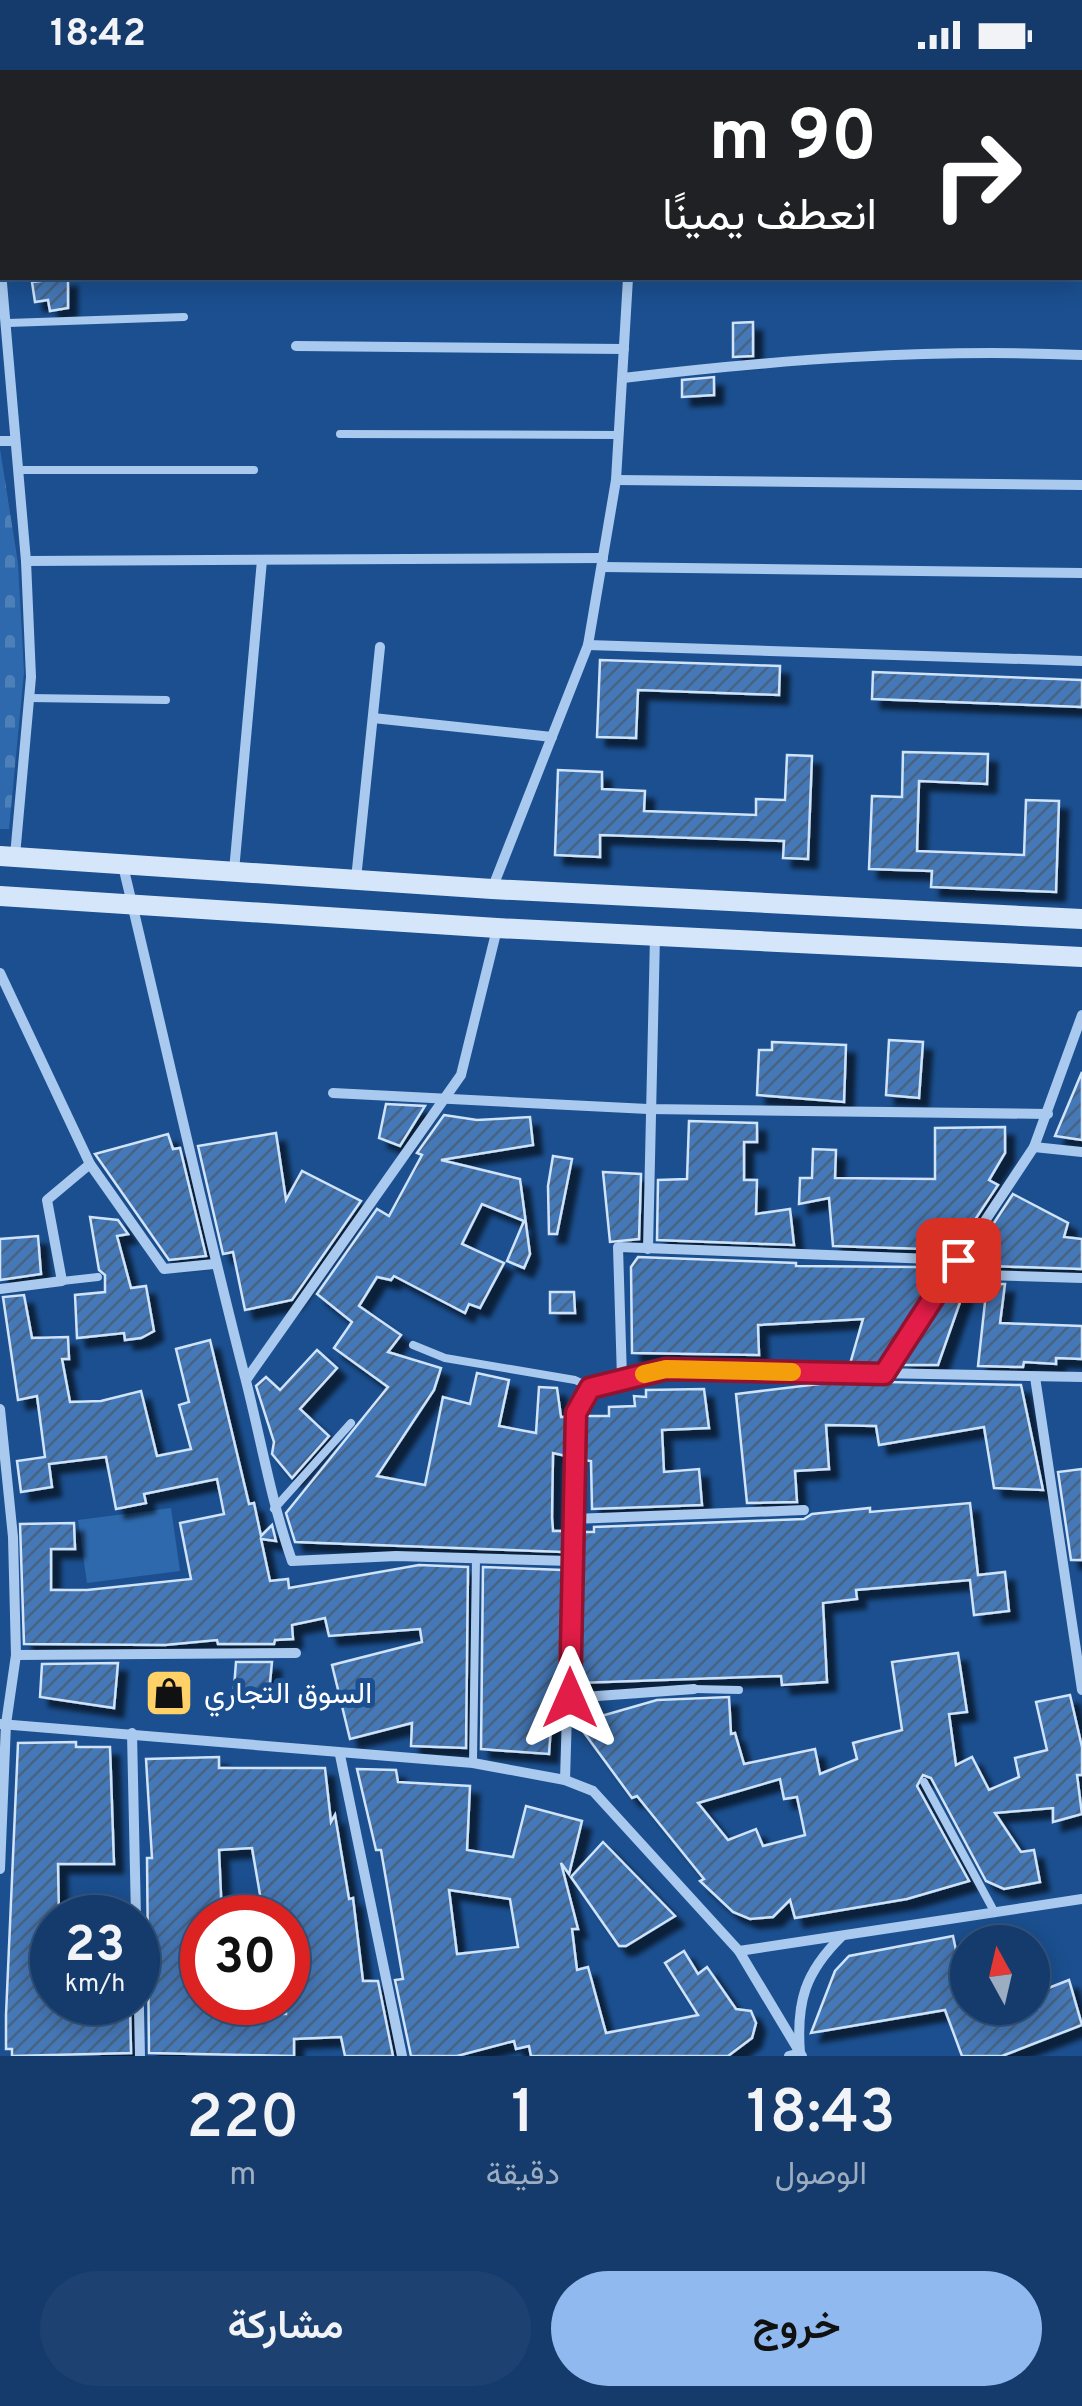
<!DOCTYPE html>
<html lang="ar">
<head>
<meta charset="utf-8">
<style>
  :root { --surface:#143b6b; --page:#1d4271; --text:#f1f3f6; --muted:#9dadc1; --line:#33557e; --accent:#90b9f0 }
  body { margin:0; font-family:Overpass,Vazirmatn,sans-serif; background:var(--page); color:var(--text); direction:rtl; height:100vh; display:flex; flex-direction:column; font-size:38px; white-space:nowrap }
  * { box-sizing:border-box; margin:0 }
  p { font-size:32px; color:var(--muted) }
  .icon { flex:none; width:55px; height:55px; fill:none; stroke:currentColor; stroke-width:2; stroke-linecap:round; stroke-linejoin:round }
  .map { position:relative; height:1986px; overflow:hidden; direction:ltr }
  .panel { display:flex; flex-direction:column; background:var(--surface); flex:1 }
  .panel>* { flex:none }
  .banner { position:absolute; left:0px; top:0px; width:1082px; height:210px; box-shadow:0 5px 25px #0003,0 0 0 2px var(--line); direction:rtl; background:#202124; color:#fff; overflow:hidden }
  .needle { width:65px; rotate:352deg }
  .fabs { position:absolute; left:950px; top:1855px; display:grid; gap:20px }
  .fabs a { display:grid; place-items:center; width:100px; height:100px; border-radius:50%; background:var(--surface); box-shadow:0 5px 25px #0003,0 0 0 2px var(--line); font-size:50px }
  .speed { position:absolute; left:30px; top:1825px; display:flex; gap:20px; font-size:50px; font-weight:700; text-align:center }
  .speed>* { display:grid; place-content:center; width:130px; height:130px; border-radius:50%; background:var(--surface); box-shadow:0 5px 25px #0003,0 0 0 2px var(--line); line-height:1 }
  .speed small { font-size:25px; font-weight:400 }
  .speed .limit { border:15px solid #d22; background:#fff; color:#111 }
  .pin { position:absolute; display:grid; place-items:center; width:85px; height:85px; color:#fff; margin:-42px; border-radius:20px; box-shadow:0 5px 15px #0006 }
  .me { position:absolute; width:110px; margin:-55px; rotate:0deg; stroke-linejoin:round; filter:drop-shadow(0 0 8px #0008) }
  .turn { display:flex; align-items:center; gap:35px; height:210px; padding:0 40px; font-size:45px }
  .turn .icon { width:130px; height:130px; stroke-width:2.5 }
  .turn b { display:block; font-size:70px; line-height:85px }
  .eta { display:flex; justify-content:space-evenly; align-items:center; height:170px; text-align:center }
  .eta b { font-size:60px; font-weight:600; line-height:70px }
  .primary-button { display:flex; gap:20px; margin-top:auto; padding:20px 40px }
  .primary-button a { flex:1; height:115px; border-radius:60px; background:var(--accent); color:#111; font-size:40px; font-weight:600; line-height:115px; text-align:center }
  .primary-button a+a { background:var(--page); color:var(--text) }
  .status { display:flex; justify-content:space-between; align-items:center; height:70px; padding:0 50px; background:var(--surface); direction:ltr }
  .status svg { height:28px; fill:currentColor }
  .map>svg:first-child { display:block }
  .cemetery { fill:url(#cemetery-stones) }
  .green { fill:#2e69ad }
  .building { fill:url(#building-hatch); stroke:#cfe3fa; stroke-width:2.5; fill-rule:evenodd; filter:url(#shadow) }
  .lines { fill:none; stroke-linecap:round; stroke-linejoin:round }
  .service { stroke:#a9c9ee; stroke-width:8 }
  .minor { stroke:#a9c9ee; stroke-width:10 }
  .secondary { stroke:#d6e6fa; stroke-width:20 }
  .route-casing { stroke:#92132f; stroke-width:25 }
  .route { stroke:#e11d48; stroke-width:18 }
  .slow { stroke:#f59e0b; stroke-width:18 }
  .labels { text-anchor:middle; stroke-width:10; stroke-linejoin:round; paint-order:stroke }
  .poi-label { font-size:30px; fill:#fff; stroke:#1b4f8f; text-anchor:start }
</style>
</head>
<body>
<div class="status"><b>18:42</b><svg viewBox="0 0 49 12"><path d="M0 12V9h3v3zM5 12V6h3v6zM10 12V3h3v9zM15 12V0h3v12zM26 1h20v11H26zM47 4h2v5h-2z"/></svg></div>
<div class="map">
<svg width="1082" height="1986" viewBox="0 0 1082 1986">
  <defs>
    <pattern id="cemetery-stones" width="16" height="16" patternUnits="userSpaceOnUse" patternTransform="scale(2.5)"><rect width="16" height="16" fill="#2e69ad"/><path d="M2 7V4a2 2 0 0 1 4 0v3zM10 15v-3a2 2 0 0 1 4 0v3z" fill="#4d80b9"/></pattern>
    <pattern id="building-hatch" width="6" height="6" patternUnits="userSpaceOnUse" patternTransform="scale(2.5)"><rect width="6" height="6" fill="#4478b7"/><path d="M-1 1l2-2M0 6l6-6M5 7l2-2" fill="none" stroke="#486282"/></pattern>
    <filter id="shadow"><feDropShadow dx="9" dy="9" stdDeviation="2.5" flood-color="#0009"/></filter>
  </defs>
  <rect width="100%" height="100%" fill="#1b4f8f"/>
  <!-- cemetery -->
  <polygon class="cemetery" points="0,379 18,493 24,602 9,759 0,759"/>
  <!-- green -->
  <polygon class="green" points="171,1438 180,1501 87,1513 78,1450"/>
  <!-- building -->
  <g class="building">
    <polygon points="68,208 68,238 50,241 48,230 35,232 32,212"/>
    <polygon points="753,252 753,286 733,287 733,253"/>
    <polygon points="714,307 714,325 682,327 682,310"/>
    <polygon points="600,590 780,596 779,625 638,620 636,668 597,667"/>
    <polygon points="873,602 1082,610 1082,637 872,629"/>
    <polygon points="903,682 988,684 987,714 919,711 917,781 1024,785 1026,730 1059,731 1056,822 931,817 932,801 869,799 872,726 902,727"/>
    <polygon points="787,685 812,686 808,789 783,788 784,771 600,765 600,787 555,785 558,700 602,702 602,719 645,721 644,741 756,745 756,729 785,730"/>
    <polygon points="889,970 923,972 919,1028 886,1025"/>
    <polygon points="772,972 846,975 844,1032 757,1025 759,980 772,980"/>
    <polygon points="1082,1002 1082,1070 1055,1066"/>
    <polygon points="386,1034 425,1036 400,1076 379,1068"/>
    <polygon points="444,1045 477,1050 530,1047 533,1075 441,1090 520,1109 530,1184 524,1198 507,1191 524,1151 482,1134 462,1174 504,1193 480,1238 469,1234 465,1243 394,1206 391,1210 377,1207 359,1236 401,1265 388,1282 441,1298 434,1320 377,1406 425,1415 443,1327 470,1334 477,1303 509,1310 499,1356 536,1363 539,1317 557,1318 561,1347 567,1347 566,1386 553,1383 552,1447 553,1461 564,1461 563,1482 295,1472 286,1443 388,1317 334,1278 352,1252 317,1224 377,1139 389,1146 422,1085 417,1083"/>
    <polygon points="689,1051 757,1053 757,1072 744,1072 744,1110 757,1110 756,1144 790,1139 794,1175 657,1170 658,1110 687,1109"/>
    <polygon points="1005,1057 1005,1083 989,1110 998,1115 955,1180 833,1176 829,1128 799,1134 800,1108 812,1108 813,1079 836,1080 835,1108 935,1109 935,1058"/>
    <polygon points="276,1063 286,1130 302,1101 361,1131 292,1230 245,1240 233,1182 223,1184 198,1076"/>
    <polygon points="168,1064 173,1079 180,1078 206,1186 169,1190 95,1084"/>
    <polygon points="553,1086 572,1089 557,1164 549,1164 548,1116"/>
    <polygon points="603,1102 641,1104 639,1169 610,1172"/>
    <polygon points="1013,1124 1068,1153 1064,1167 1082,1169 1082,1199 989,1196 990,1159"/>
    <polygon points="90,1147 118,1150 128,1164 117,1166 131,1218 146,1216 154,1261 141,1268 125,1270 124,1263 77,1268 75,1225 105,1222 105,1205 99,1200"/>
    <polygon points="38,1166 41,1204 0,1210 0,1169"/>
    <polygon points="638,1187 796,1193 796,1196 916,1197 932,1214 879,1294 850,1294 863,1249 758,1255 759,1285 632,1283 631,1197"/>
    <polygon points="987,1214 1005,1214 1000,1253 1082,1256 1082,1289 1056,1288 1056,1294 1024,1292 1023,1297 978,1296"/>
    <polygon points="952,1217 965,1218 938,1295 900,1295"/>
    <polygon points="550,1222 574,1222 575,1243 550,1243"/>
    <polygon points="24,1225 32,1268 68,1267 69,1289 62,1289 70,1332 101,1331 141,1321 157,1386 191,1379 179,1335 189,1332 176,1279 210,1270 249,1434 254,1433 261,1466 272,1455 276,1471 261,1469 270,1511 288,1509 289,1518 419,1495 468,1497 466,1678 411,1676 412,1653 350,1669 332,1595 422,1572 420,1559 329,1566 325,1548 292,1555 293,1569 275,1570 274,1574 218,1574 217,1570 165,1575 24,1574 20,1454 74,1453 75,1479 51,1479 51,1520 87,1520 191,1509 180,1453 224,1444 217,1409 144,1424 146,1433 116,1439 106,1387 49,1394 52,1417 21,1422 17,1391 45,1387 37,1326 18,1330 3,1227"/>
    <polygon points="317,1280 337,1298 300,1339 329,1366 292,1408 272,1384 274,1372 256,1316 266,1307 280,1320"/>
    <polygon points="844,1311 1021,1315 1043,1420 994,1418 984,1357 879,1375 876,1356 826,1355 829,1399 795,1401 797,1432 747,1433 736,1324"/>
    <polygon points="704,1319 709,1358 662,1360 664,1402 699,1399 702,1435 592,1439 591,1391 583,1390 585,1346 609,1346 609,1337 635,1336 634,1326 646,1327 646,1320"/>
    <polygon points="1082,1399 1082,1490 1071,1490 1058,1402"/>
    <polygon points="970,1433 978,1505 1005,1502 1009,1541 974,1545 970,1510 856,1520 857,1529 823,1533 827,1612 782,1615 781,1606 577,1613 581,1462 594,1462 594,1457 804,1449 812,1444 870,1438 870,1442"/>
    <polygon points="483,1497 563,1500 559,1613 554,1613 549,1684 481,1679"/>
    <path d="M 958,1583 L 967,1642 L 949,1644 L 956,1695 L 972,1687 L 989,1720 L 1019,1707 L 1015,1688 L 1047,1680 L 1036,1632 L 1070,1625 L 1082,1677 L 1082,1705 L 1077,1705 L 1082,1744 L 1053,1752 L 1053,1738 L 995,1743 L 1021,1782 L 1034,1780 L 1040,1812 L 1004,1819 L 986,1811 L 931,1708 L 923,1705 L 917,1716 L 969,1811 L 907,1829 L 795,1848 L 790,1830 L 773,1847 L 750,1849 L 733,1842 L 700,1811 L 704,1809 L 637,1726 L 632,1728 L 577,1653 L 657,1630 L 729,1627 L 731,1664 L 735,1663 L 744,1694 L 815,1679 L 820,1704 L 857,1689 L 853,1673 L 902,1660 L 892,1592 ZM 780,1709 L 784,1729 L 797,1727 L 805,1765 L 763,1776 L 756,1759 L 728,1770 L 698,1733 Z"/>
    <polygon points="236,1592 272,1592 269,1622 234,1618"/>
    <polygon points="118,1593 114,1638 40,1627 42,1594"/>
    <polygon points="76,1672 76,1677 110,1677 114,1794 58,1794 59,1848 52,1848 52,1932 130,1932 131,1983 12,1986 12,1979 6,1979 6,1945 18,1673"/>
    <path d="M 219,1687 L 219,1698 L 325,1698 L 331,1752 L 335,1745 L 349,1829 L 353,1828 L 363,1911 L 378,1911 L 393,1986 L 345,1986 L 341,1967 L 294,1969 L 294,1986 L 149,1983 L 147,1788 L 152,1788 L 146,1689 ZM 252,1778 L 264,1848 L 288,1848 L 286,1944 L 227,1943 L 227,1933 L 202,1932 L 202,1848 L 222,1848 L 219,1780 Z"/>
    <path d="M 357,1699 L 396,1700 L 398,1712 L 470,1716 L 467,1780 L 513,1787 L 526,1736 L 582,1751 L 569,1804 L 561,1793 L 578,1859 L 572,1859 L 577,1900 L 588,1897 L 606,1963 L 698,1945 L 665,1893 L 684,1881 L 698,1904 L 707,1897 L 736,1939 L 751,1941 L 756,1953 L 752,1968 L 728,1986 L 531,1986 L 529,1976 L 516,1979 L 514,1971 L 457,1986 L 411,1986 L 395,1910 L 403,1909 L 381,1780 L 376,1780 ZM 449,1820 L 510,1829 L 518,1877 L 457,1884 Z"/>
    <polygon points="603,1772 675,1846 626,1876 619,1876 571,1807"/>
    <polygon points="953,1866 968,1938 1038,1938 1033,1924 1069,1910 1082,1955 1002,1986 962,1986 945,1940 811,1963 835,1901 849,1886"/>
  </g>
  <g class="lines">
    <!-- service -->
    <g class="service">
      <polyline points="167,2 167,0"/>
      <polyline points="0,45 2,44"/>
      <polyline points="8,253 184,247"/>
      <polyline points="340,364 619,365"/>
      <polyline points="18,400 254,400"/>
      <polyline points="29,628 166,630"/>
      <polyline points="62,1211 98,1207"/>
      <polyline points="413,1275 445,1288 575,1310 590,1317"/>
      <polyline points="274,1439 351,1353"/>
      <polyline points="694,1619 739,1620"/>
      <polyline points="473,1693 476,1488"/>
      <polyline points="924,1712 995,1843"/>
    </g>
    <!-- minor -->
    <g class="minor">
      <polyline points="643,2 643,0"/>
      <polyline points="1080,103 1082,103"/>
      <polyline points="0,140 2,140"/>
      <polyline points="1080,187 1082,187"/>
      <polyline points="0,190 26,491 31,607 15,786"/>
      <polyline points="296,276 624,279"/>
      <path d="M 623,308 C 775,290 929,278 1082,285"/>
      <polyline points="0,371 15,371"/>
      <polyline points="616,410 1082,415"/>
      <polyline points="26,491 603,488"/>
      <polyline points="603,497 1082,503"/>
      <polyline points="588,575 1082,591"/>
      <polyline points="373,648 552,667"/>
      <path d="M 123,796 C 164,966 201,1137 245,1307 C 261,1369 271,1431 292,1491 L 396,1486 L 570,1491"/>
      <polyline points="234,801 262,490"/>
      <polyline points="356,809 380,577"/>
      <polyline points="492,819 588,575 616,410 628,208"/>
      <polyline points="0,903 90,1094 164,1199 214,1194"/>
      <polyline points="333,1023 648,1039 1048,1044"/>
      <polyline points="1034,1077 1082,1082"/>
      <polyline points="648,1179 655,866"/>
      <polyline points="951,1204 1082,1208"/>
      <polyline points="0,1219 62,1211 47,1130 90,1094"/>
      <polyline points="884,1303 1034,1077 1082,945"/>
      <polyline points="1035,1307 1082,1620"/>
      <polyline points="622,1308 618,1177 959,1190"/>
      <polyline points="246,1310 461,1005 497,859"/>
      <polyline points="0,1339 13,1467 16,1585 6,1654 0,1799"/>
      <polyline points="573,1449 804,1440"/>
      <polyline points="16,1585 296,1583"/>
      <polyline points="570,1628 694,1619"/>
      <polyline points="0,1654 473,1693 565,1710 593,1721 739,1881 802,1986"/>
      <polyline points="132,1663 136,1848"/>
      <polyline points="340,1685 402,1986"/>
      <polyline points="565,1710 576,1343 590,1317 665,1299 1082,1307"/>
      <polyline points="739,1881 1082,1829"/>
      <polyline points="138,1894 140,1986"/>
      <path d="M 789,1986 L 800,1983 C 796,1932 805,1902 842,1866"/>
    </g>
    <!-- secondary -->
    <g class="secondary">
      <polyline points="0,786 492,819 1082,849"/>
      <polyline points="0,826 497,858 1082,887"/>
    </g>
  </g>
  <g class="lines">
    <!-- route casing -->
    <g class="route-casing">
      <polyline id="route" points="570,1628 576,1343 590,1318 666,1299 884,1304 958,1190"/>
    </g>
    <!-- route -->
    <use href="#route" class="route"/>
    <!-- slow -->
    <polyline class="slow" points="644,1304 666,1299 792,1302"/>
  </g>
  <!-- icons -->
  <defs>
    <g id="shop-square" transform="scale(2.5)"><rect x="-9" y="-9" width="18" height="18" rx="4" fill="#ffd166" stroke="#1b4f8f"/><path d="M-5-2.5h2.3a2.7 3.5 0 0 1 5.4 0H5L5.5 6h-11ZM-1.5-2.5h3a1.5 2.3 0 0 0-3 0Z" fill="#111"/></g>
  </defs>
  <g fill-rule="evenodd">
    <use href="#shop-square" x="169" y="1623"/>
  </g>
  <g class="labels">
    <!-- poi labels -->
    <g class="poi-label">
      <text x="204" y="1633">السوق التجاري</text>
    </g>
  </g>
</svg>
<div class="fabs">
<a><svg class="needle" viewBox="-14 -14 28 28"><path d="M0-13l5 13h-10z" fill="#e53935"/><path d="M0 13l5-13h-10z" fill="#9dadc1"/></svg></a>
</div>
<div class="speed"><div>23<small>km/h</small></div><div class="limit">30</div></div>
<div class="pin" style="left:958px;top:1190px;background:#d93025"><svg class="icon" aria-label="arrive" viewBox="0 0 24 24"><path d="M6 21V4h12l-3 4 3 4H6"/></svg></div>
<svg class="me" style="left:570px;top:1628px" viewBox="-20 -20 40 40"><path d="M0-17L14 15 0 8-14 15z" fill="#e11d48" stroke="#fff" stroke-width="4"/></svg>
<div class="banner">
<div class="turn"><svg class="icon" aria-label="right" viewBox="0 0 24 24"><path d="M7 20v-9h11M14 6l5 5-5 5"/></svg><div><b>90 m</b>انعطف يمينًا</div></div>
</div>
</div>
<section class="panel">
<div class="eta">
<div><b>18:43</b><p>الوصول</p></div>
<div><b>1</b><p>دقيقة</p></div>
<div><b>220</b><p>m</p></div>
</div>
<div class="primary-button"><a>خروج</a><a>مشاركة</a></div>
</section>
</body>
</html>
